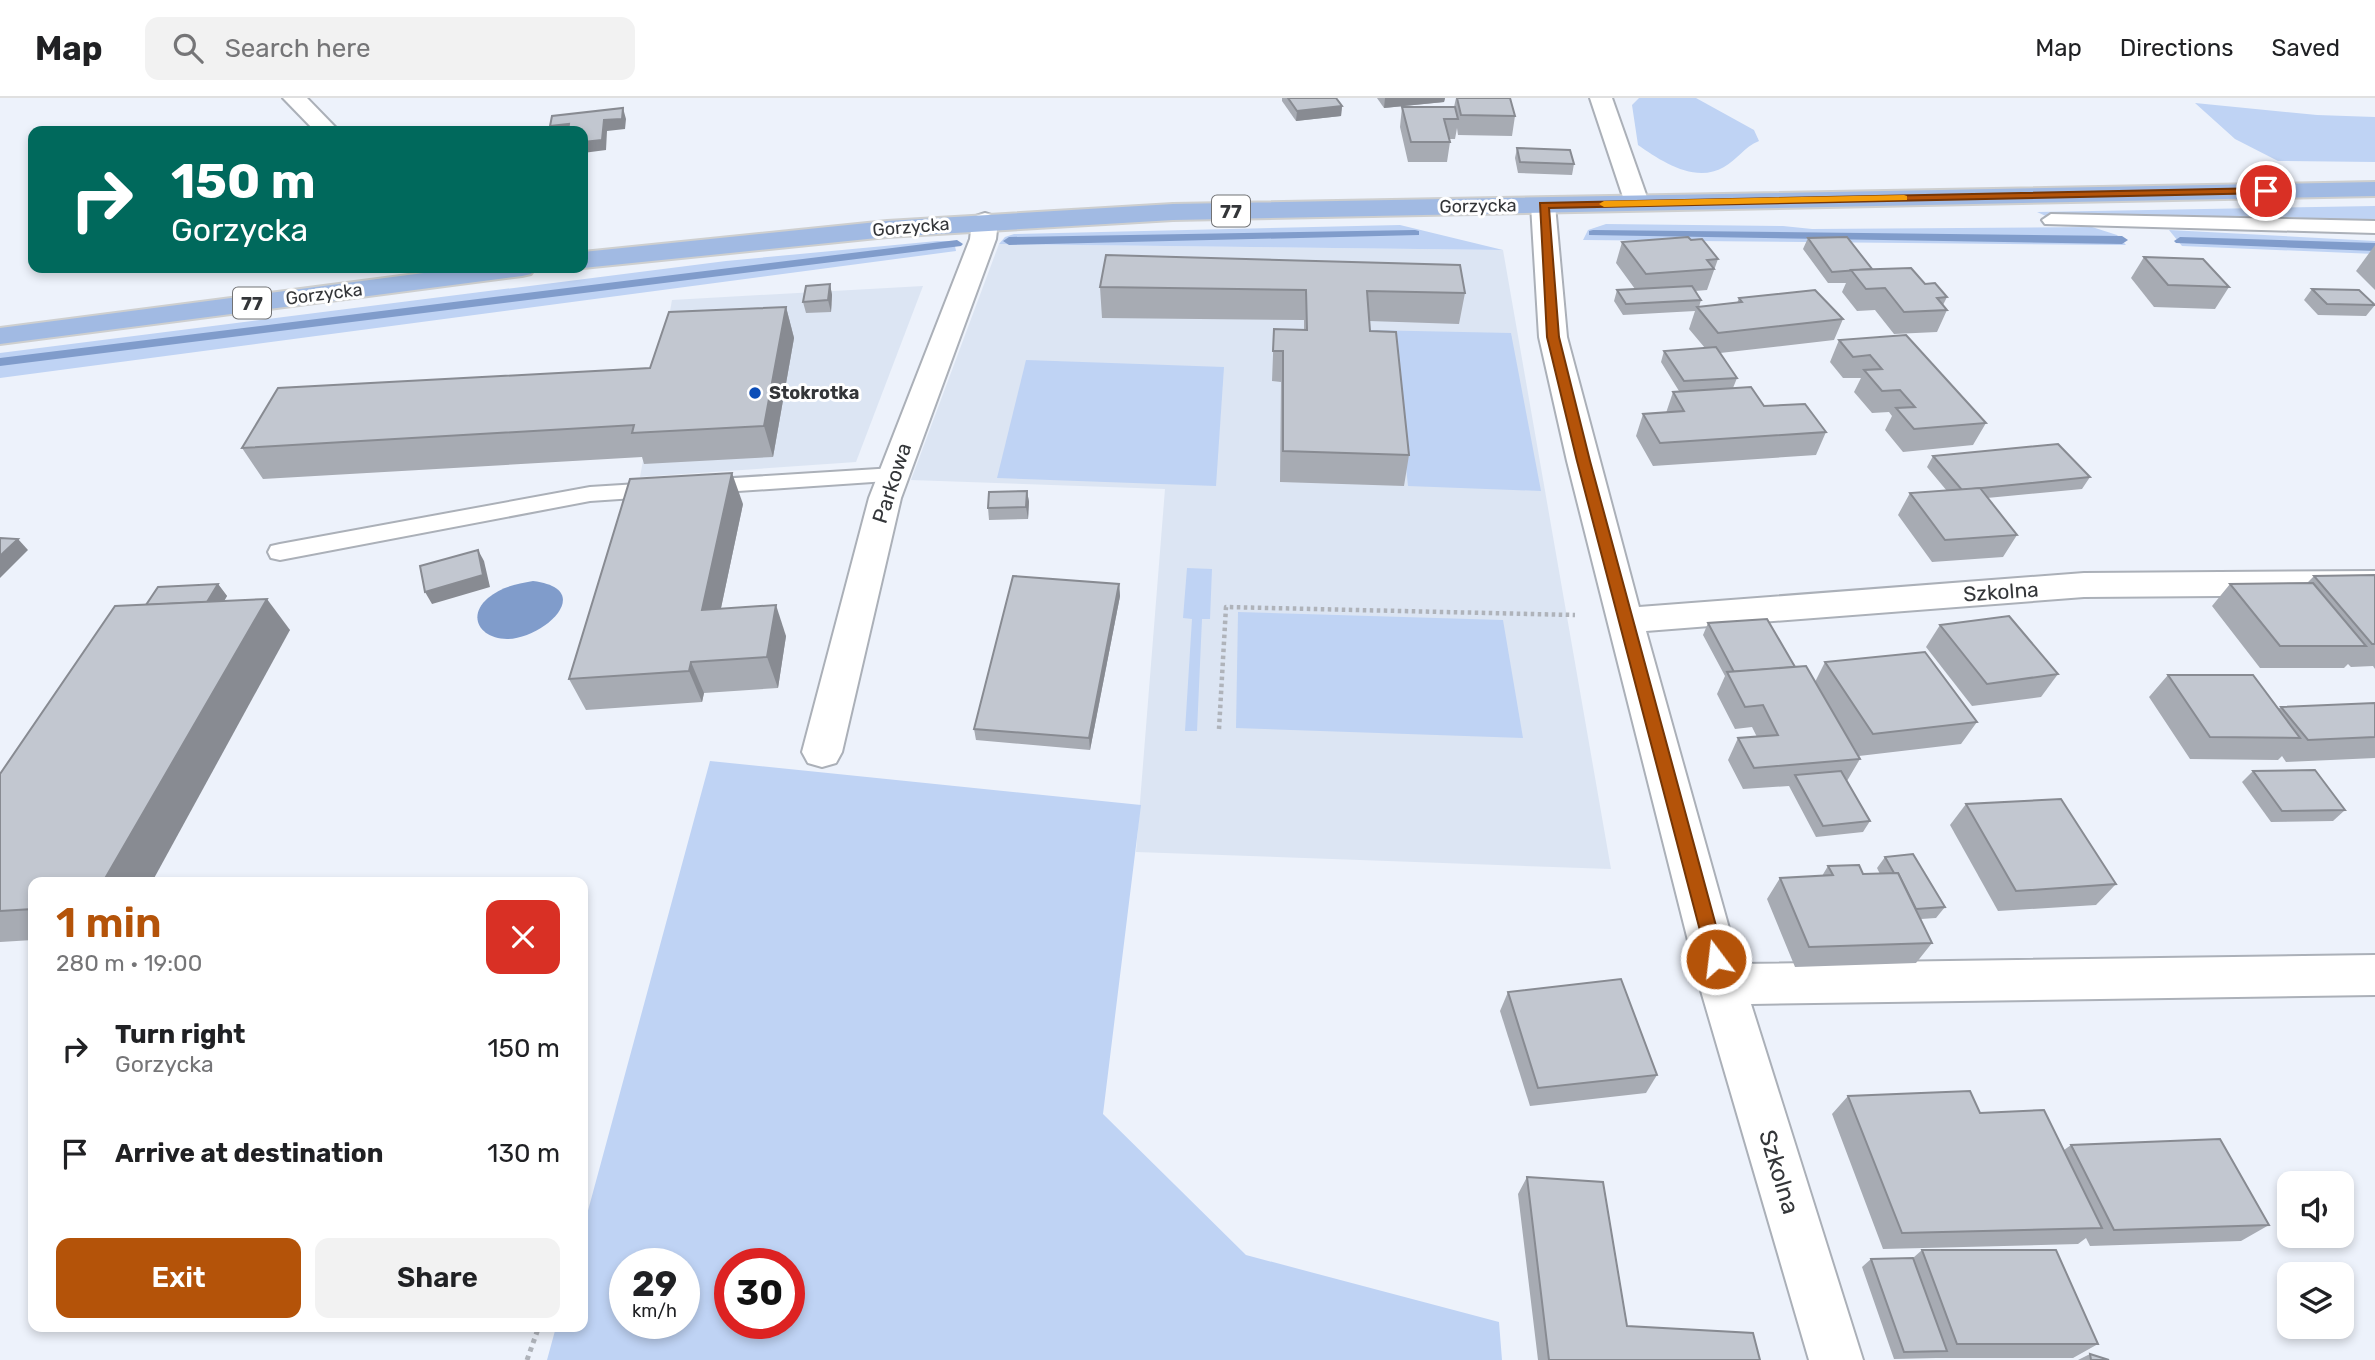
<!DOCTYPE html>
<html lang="en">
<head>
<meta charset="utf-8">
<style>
  :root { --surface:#fff; --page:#f2f2f2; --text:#202124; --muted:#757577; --line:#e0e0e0; --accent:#b45309 }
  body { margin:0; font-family:Rubik,sans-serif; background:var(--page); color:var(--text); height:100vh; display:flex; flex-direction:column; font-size:26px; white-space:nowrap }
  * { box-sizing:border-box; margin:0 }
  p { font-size:23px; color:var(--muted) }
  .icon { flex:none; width:38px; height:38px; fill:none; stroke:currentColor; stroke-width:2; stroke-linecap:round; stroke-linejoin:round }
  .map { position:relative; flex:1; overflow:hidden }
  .sheet { position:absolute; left:28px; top:779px; width:560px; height:455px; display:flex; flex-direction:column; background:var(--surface); border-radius:14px; box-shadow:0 4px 10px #0003 }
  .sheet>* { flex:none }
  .banner { position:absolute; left:28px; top:28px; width:560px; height:147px; border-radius:14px; box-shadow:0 4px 10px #0003; background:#00695c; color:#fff; overflow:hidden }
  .tools { position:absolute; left:2277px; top:1073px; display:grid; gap:14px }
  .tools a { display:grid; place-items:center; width:77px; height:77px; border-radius:14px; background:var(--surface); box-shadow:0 4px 10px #0003; font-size:35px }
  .speed { position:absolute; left:609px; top:1150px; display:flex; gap:14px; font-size:35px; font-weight:700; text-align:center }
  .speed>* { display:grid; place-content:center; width:91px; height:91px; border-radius:50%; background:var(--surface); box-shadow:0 4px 10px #0003; line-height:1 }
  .speed small { font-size:18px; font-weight:400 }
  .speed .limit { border:10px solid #d22; background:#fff; color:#111 }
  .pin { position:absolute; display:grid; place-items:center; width:60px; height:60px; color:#fff; margin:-30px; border:4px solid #fff; border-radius:50%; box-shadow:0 2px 7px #0007 }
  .me { position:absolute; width:77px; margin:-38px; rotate:345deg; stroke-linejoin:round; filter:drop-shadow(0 0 5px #0008) }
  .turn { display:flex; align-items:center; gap:24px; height:147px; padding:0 28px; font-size:32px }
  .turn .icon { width:91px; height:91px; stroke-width:2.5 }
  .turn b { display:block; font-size:49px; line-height:60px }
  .round { display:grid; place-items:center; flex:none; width:74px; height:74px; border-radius:14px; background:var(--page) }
  .headline { display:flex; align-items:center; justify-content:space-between; height:119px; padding:0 28px }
  h1 { font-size:42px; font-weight:600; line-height:52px; color:var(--accent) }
  .action { display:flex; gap:14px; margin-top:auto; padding:14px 28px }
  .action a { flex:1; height:80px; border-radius:14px; background:var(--accent); color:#fff; font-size:28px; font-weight:600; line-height:80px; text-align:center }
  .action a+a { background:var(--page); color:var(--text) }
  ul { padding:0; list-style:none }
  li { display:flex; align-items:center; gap:21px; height:105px; padding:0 28px }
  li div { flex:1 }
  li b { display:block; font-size:26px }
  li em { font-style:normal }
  header { display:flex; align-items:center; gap:42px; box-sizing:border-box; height:98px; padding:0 35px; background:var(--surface); border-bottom:2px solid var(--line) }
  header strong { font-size:33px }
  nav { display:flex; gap:38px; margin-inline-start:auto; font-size:24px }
  .search { width:490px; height:63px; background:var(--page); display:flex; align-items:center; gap:18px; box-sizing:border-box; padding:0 24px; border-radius:14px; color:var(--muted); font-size:26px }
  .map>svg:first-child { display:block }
  .built { fill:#dce5f3 }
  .green { fill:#bfd3f4; fill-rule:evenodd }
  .water { fill:#809ccb }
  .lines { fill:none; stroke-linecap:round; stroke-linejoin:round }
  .stream { fill:#809ccb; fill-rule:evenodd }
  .service-casing { stroke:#abb0b8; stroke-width:4 }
  .minor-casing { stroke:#abb0b8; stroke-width:4 }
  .tertiary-casing { stroke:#abb0b8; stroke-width:4 }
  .primary-casing { stroke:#cecfcf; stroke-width:4 }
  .path-far1 { stroke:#afb3ba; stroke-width:4.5; stroke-dasharray:3.5 3.5; stroke-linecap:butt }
  .path { stroke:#afb3ba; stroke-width:5; stroke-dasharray:4.5 4.5; stroke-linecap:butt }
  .service { fill:#fff; fill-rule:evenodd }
  .minor { fill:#fff; fill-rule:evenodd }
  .tertiary { fill:#fff; fill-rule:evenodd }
  .primary { fill:#a1bae3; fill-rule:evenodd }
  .wall { fill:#a7abb3 }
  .shaded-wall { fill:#888b92 }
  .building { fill:#c2c7d0; stroke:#888b92; stroke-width:2 }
  .route { fill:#b45309; stroke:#753606; stroke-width:2 }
  .slow { fill:#f59e0b }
  .poi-dot { fill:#0b4db8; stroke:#fff; stroke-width:2.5 }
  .labels { text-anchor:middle; stroke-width:6; stroke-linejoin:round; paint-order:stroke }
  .far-street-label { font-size:18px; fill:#343639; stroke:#fff }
  .far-poi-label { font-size:18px; font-weight:bold; fill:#343639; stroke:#fff; text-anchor:start }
  .shield { fill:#fff; stroke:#717274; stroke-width:2 }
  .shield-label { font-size:19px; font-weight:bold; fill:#343639 }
  .street-label { font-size:21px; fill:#343639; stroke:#fff }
  .near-street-label { font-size:24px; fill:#343639; stroke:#fff }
</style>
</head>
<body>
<header>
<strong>Map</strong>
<div class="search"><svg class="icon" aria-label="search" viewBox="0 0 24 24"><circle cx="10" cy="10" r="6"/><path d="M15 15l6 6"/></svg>Search here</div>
<nav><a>Map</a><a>Directions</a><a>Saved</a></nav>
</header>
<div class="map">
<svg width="2375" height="1262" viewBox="0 0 2375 1262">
  <rect width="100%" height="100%" fill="#edf2fb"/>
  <!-- built -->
  <g class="built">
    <polygon points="999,146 1503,152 1611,771 1136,754 1165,391 911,382"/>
    <polygon points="923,188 856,364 640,379 672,202"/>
  </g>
  <!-- green -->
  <g class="green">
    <path d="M 1639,0 L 1696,0 L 1754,32 L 1759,43 C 1744,49 1737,62 1724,69 C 1695,86 1661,63 1638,47 L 1632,7 Z"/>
    <polygon points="2195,5 2317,17 2375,19 2375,64 2278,63 2235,41"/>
    <polygon points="2375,108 2375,124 2269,118 2048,119 2037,114"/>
    <polygon points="1606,126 1783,128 1812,131 2092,129 2117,137 2126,147 1583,142 1588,132"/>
    <polygon points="1400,127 1503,152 999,146 1005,139 1014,136"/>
    <polygon points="2169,132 2375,143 2375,156 2182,148"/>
    <polygon points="937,143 954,143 956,153 0,280 0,255 726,163"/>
    <polygon points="1366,232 1511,235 1541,393 1408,388 1395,264"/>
    <polygon points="1026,262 1224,269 1216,388 997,380"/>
    <polygon points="1187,470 1212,471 1210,521 1202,521 1197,633 1185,633 1192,521 1183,520"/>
    <polygon points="1238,514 1503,522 1523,640 1236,630"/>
    <path d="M 710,663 L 1141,707 L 1103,1016 L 1246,1157 L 1499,1224 L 1502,1262 L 547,1262 L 556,1229 L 583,1228 L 583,1131 ZM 625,1166 L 684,1166 L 684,1225 L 625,1225 ZM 730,1166 L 789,1166 L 789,1225 L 730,1225 Z"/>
  </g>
  <!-- water -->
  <path class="water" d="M 533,483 C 597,491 544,541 507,541 C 481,541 466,519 488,500 C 501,489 516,486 533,483 Z"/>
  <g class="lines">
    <!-- stream -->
    <g class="stream">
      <polygon points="1415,132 1419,133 1419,137 1009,147 1003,143 1009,139"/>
      <polygon points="1593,132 2122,138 2128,142 2122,146 1589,137 1589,133"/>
      <polygon points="2180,139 2375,145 2375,153 2176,145 2174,143"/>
      <polygon points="957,142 963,146 961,148 0,268 0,260"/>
    </g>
    <!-- service casing -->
    <g class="service-casing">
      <g id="service">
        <polygon points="2051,116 2375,123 2375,135 2045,126 2042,122"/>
        <polygon points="894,370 902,372 906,377 902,382 590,403 280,462 271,460 268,454 271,448 280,446 590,389"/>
      </g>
    </g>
    <!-- minor casing -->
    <g class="minor-casing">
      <g id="minor">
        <polygon points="283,0 307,0 339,33 315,33"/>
        <polygon points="1543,100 1552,102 1555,107 1567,239 1639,509 2084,475 2375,473 2375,497 2084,499 1646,533 1739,866 2375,857 2375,897 1751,906 1863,1262 1809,1262 1699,886 1567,363 1539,239 1531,107 1534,102"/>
        <polygon points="985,115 994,118 998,123 996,141 901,400 842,654 836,665 822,669 808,665 802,654 869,400 970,141 972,123 976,118"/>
      </g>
    </g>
    <!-- tertiary casing -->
    <g class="tertiary-casing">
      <polygon id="tertiary" points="1590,0 1612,0 1649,105 1646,110 1637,112 1628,110 1625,105"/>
    </g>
    <!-- primary casing -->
    <g class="primary-casing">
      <g id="primary">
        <polygon points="2375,84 2375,98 1173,122 887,139 583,170 582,170 583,154 887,123 1173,106"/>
        <polygon points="462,170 535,170 531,176 522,178 0,246 0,230"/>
      </g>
    </g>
    <!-- path-far1 -->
    <polyline class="path-far1" points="1219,631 1226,509 1575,517"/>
    <!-- path -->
    <polyline class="path" points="527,1262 538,1231"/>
    <!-- service -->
    <use href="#service" class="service"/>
    <!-- minor -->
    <use href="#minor" class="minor"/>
    <!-- tertiary -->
    <use href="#tertiary" class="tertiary"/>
    <!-- primary -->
    <use href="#primary" class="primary"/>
  </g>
  <!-- wall -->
  <g class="wall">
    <polygon points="1282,0 1336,0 1342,8 1341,18 1296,23 1282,3"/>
    <polygon points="1377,0 1445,0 1444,4 1384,10"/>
    <polygon points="1456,0 1510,0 1515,18 1512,38 1458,37 1457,30 1455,41 1449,41 1450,44 1447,64 1408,64 1400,29 1402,9 1454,9"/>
    <polygon points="1517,50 1574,66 1572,77 1518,75 1515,60"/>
    <polygon points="1808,140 1872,171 1925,186 1947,199 1943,207 1947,212 1937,234 1894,236 1875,212 1857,213 1842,194 1846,185 1828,185 1803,151"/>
    <polygon points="1691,142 1718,161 1707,192 1695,193 1701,202 1699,209 1737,205 1739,200 1843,221 1834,242 1720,255 1737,280 1733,290 1764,308 1826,334 1816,357 1653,368 1636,338 1643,316 1666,315 1673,294 1679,293 1661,264 1664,253 1705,250 1689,231 1695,213 1623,217 1614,203 1617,192 1635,191 1616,165 1622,144"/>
    <polygon points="2375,147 2375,192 2356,173"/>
    <polygon points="1106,157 1465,195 1459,226 1369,223 1370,233 1409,357 1404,388 1280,384 1281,284 1272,283 1274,231 1304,231 1304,222 1102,220 1100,189"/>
    <polygon points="2144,159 2229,189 2215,211 2154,209 2131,180"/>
    <polygon points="830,186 832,197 831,214 806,215 803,204"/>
    <polygon points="2312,191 2375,207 2366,218 2318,217 2304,202"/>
    <polygon points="786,209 794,240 773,359 644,366 642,359 263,381 242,350 650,270"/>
    <polygon points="1906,237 1986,325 1973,347 1903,354 1885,332 1892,318 1889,314 1872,315 1854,294 1861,280 1843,280 1830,264 1839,242"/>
    <polygon points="1933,358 2090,379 2082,391 1987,400 2017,437 2003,459 1932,464 1898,417 1910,395 1947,393 1927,369"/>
    <polygon points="1027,393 1029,404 1028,421 989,422 988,410"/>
    <polygon points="743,406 721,510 786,538 778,590 704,595 702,604 586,612 569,581"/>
    <polygon points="2375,477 2375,571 2373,568 2351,569 2348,566 2344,570 2260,570 2212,508 2230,486 2307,485 2314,478"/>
    <polygon points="218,486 227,498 224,503 290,532 33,784 33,842 0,844 0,676 146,507"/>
    <polygon points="1119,486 1120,498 1090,652 976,642 974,631"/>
    <polygon points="1708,525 1795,569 1815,584 1825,564 1977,624 1961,646 1859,658 1851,644 1860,661 1847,683 1870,723 1863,734 1816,739 1789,688 1743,691 1728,662 1738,640 1757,639 1752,629 1735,631 1717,596 1725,578 1703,537"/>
    <polygon points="1940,527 2058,576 2041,599 1972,608 1926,549"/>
    <polygon points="2168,577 2278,611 2281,609 2375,605 2375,660 2286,664 2282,658 2278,662 2190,661 2149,599"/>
    <polygon points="2253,673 2345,712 2333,723 2271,724 2242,684"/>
    <polygon points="1966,706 2116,786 2096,807 1998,813 1950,727"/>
    <polygon points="1885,759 1945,809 1936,820 1921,821 1932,845 1916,865 1795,869 1767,801 1780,780 1822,778 1828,768 1863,776 1880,776 1877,770"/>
    <polygon points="1508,894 1657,977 1646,995 1530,1008 1500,913"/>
    <polygon points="1848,998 1980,1015 2064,1052 2071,1047 2269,1127 2241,1143 2090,1148 2086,1140 2078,1146 1883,1151 1832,1016"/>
    <polygon points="1527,1079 1627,1228 1760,1262 1538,1262 1518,1096"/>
    <polygon points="1922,1152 2098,1246 2073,1260 1936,1260 1894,1261 1862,1169 1871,1161 1913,1160"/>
    <polygon points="2090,1256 2109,1262 2078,1262"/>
  </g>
  <!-- shaded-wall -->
  <g class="shaded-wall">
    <polygon points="1385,0 1445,0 1444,4 1384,10"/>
    <polygon points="1342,8 1341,18 1296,23 1297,13"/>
    <polygon points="623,10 626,21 625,31 607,33 606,52 583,55 583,44 604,22"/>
    <polygon points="569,26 571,33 552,33 550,28"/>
    <polygon points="830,186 832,197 831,214 828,202"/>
    <polygon points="786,209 794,240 773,359 764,328"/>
    <polygon points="732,375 743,406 714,543 702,512"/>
    <polygon points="1027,393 1029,404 1028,421 1026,409"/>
    <polygon points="18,441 28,452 0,480 0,458"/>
    <polygon points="478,452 484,463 490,489 432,506 425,494"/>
    <polygon points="218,486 227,498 204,537 194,525"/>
    <polygon points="1119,486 1120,498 1090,652 1089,640"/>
    <polygon points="267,501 290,532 152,784 103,784"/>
    <polygon points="776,507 786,538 778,590 767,559"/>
    <polygon points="691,564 704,595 702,604 689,573"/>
  </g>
  <!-- building -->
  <g class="building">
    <polygon points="1288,0 1336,0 1342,8 1297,13"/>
    <polygon points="1457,0 1510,0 1515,18 1461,17"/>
    <polygon points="1402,9 1455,9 1458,21 1444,21 1450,44 1411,44"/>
    <polygon points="623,10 622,21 604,22 602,42 583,44 583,33 568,33 569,26 550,28 552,18"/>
    <polygon points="504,31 503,33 481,33"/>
    <polygon points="1517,50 1570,52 1574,66 1520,64"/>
    <polygon points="1688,139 1691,142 1702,141 1718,161 1707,162 1714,171 1646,176 1622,144"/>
    <polygon points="1847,139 1872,171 1832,174 1808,140"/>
    <polygon points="1106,157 1460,167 1465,195 1367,193 1370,233 1396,234 1409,357 1283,353 1283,253 1273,253 1274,231 1307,232 1306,192 1100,189"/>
    <polygon points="2144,159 2203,161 2229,189 2168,187"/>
    <polygon points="1911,170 1925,186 1935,185 1947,199 1937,200 1947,212 1904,214 1885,190 1866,191 1851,172"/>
    <polygon points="830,186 828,202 803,204 806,188"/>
    <polygon points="1692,188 1701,202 1626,206 1617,192"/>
    <polygon points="2312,191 2359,192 2375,207 2327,206"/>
    <polygon points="1815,192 1843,221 1718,235 1697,209 1742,204 1739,200"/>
    <polygon points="786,209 764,328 632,335 634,327 242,350 278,290 650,270 669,214"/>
    <polygon points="1906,237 1986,325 1914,331 1896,310 1915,309 1900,292 1882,293 1864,272 1882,271 1870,257 1853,259 1839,242"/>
    <polygon points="1716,249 1737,280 1684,283 1664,253"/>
    <polygon points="1751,289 1764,308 1805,306 1826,334 1660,345 1643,316 1684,313 1673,294"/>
    <polygon points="2058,346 2090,379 1962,392 1933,358"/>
    <polygon points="732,375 702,512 776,507 767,559 691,564 689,573 569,581 630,381"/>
    <polygon points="1980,390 2017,437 1945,442 1910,395"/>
    <polygon points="1027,393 1026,409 988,410 989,394"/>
    <polygon points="0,440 18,441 0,458"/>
    <polygon points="478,452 483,477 425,494 420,468"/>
    <polygon points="2375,477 2375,546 2372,546 2314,478"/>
    <polygon points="1013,478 1119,486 1089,640 974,631"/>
    <polygon points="2313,485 2366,548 2280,548 2230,486"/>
    <polygon points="218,486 207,504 146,507 158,489"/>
    <polygon points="267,501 103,784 33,784 33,811 0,813 0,676 115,508"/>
    <polygon points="2009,518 2058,576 1987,586 1940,527"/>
    <polygon points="1767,521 1795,569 1734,574 1708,525"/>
    <polygon points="1925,554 1977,624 1873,636 1825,564"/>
    <polygon points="1806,568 1860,661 1754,670 1738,640 1778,637 1763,607 1745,609 1727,574"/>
    <polygon points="2168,577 2253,577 2300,640 2210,639"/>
    <polygon points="2375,605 2375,639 2308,642 2281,609"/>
    <polygon points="2315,672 2345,712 2282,713 2253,673"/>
    <polygon points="1841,673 1870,723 1823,728 1795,677"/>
    <polygon points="2061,701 2116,786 2016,793 1966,706"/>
    <polygon points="1913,756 1945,809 1916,811 1898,775 1894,775 1885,759"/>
    <polygon points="1859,767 1863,776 1898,775 1932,845 1809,849 1780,780 1833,777 1828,768"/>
    <polygon points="1621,881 1657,977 1538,990 1508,894"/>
    <polygon points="1970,993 1980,1015 2044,1012 2102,1130 1902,1135 1848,998"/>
    <polygon points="2220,1041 2269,1127 2114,1132 2071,1047"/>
    <polygon points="1527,1079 1603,1084 1627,1228 1753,1235 1760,1262 1549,1262"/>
    <polygon points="1922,1152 2056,1152 2098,1246 1957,1246"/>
    <polygon points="1913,1160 1947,1253 1904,1254 1871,1161"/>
    <polygon points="2090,1256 2109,1262 2091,1262"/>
  </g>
  <!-- route -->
  <polygon class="route" points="2266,90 2270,91 2270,95 1549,110 1559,239 1590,363 1725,861 1722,867 1716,869 1709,867 1577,363 1547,239 1540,105"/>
  <!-- slow -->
  <polygon class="slow" points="1904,97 1907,98 1907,102 1604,109 1599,106 1604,103"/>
  <!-- markers -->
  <circle class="poi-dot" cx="755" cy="295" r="7"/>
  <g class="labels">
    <!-- far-street labels -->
    <g class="far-street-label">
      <text transform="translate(1478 108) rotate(-1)" y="6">Gorzycka</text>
      <text transform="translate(911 129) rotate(-5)" y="6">Gorzycka</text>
      <text transform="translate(324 196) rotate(-7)" y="6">Gorzycka</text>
    </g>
    <!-- far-poi labels -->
    <g class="far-poi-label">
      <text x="769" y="301">Stokrotka</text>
    </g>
    <!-- shield labels -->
    <g class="shield">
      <rect x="1212" y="97.5" width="38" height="31" rx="5"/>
      <rect x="233" y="189.5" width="38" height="31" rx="5"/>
    </g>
    <g class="shield-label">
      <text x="1231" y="120">77</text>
      <text x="252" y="212">77</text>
    </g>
    <!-- street labels -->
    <g class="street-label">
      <text transform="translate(892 385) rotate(-72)" y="7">Parkowa</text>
      <text transform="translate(2001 494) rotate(-4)" y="7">Szkolna</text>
    </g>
    <!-- near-street labels -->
    <g class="near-street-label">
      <text transform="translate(1779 1074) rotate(73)" y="8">Szkolna</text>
    </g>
  </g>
</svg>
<div class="tools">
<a><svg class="icon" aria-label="sound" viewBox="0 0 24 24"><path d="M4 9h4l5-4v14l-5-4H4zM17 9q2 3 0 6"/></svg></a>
<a><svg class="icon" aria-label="layers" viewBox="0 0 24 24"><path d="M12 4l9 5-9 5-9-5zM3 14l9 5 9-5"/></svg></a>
</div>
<div class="speed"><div>29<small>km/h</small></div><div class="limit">30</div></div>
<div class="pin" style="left:2266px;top:93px;background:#d93025"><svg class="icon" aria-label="arrive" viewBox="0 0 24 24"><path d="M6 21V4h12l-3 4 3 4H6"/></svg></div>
<svg class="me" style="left:1716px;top:861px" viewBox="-20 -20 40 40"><circle r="17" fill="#b45309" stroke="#fff" stroke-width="3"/><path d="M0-11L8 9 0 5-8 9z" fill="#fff"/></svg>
<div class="banner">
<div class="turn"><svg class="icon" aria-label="right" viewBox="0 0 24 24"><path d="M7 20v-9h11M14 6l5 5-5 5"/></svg><div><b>150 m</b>Gorzycka</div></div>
</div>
<section class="sheet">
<div class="headline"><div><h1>1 min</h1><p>280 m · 19:00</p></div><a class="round" style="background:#d93025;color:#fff"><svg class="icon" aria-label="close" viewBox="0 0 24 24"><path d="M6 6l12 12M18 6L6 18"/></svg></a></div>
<ul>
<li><svg class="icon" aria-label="right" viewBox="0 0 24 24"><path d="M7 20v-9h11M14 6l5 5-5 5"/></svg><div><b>Turn right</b><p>Gorzycka</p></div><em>150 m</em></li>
<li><svg class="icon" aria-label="arrive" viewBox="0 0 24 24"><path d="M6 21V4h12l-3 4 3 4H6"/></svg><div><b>Arrive at destination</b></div><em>130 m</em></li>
</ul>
<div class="action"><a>Exit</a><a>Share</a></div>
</section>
</div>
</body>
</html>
